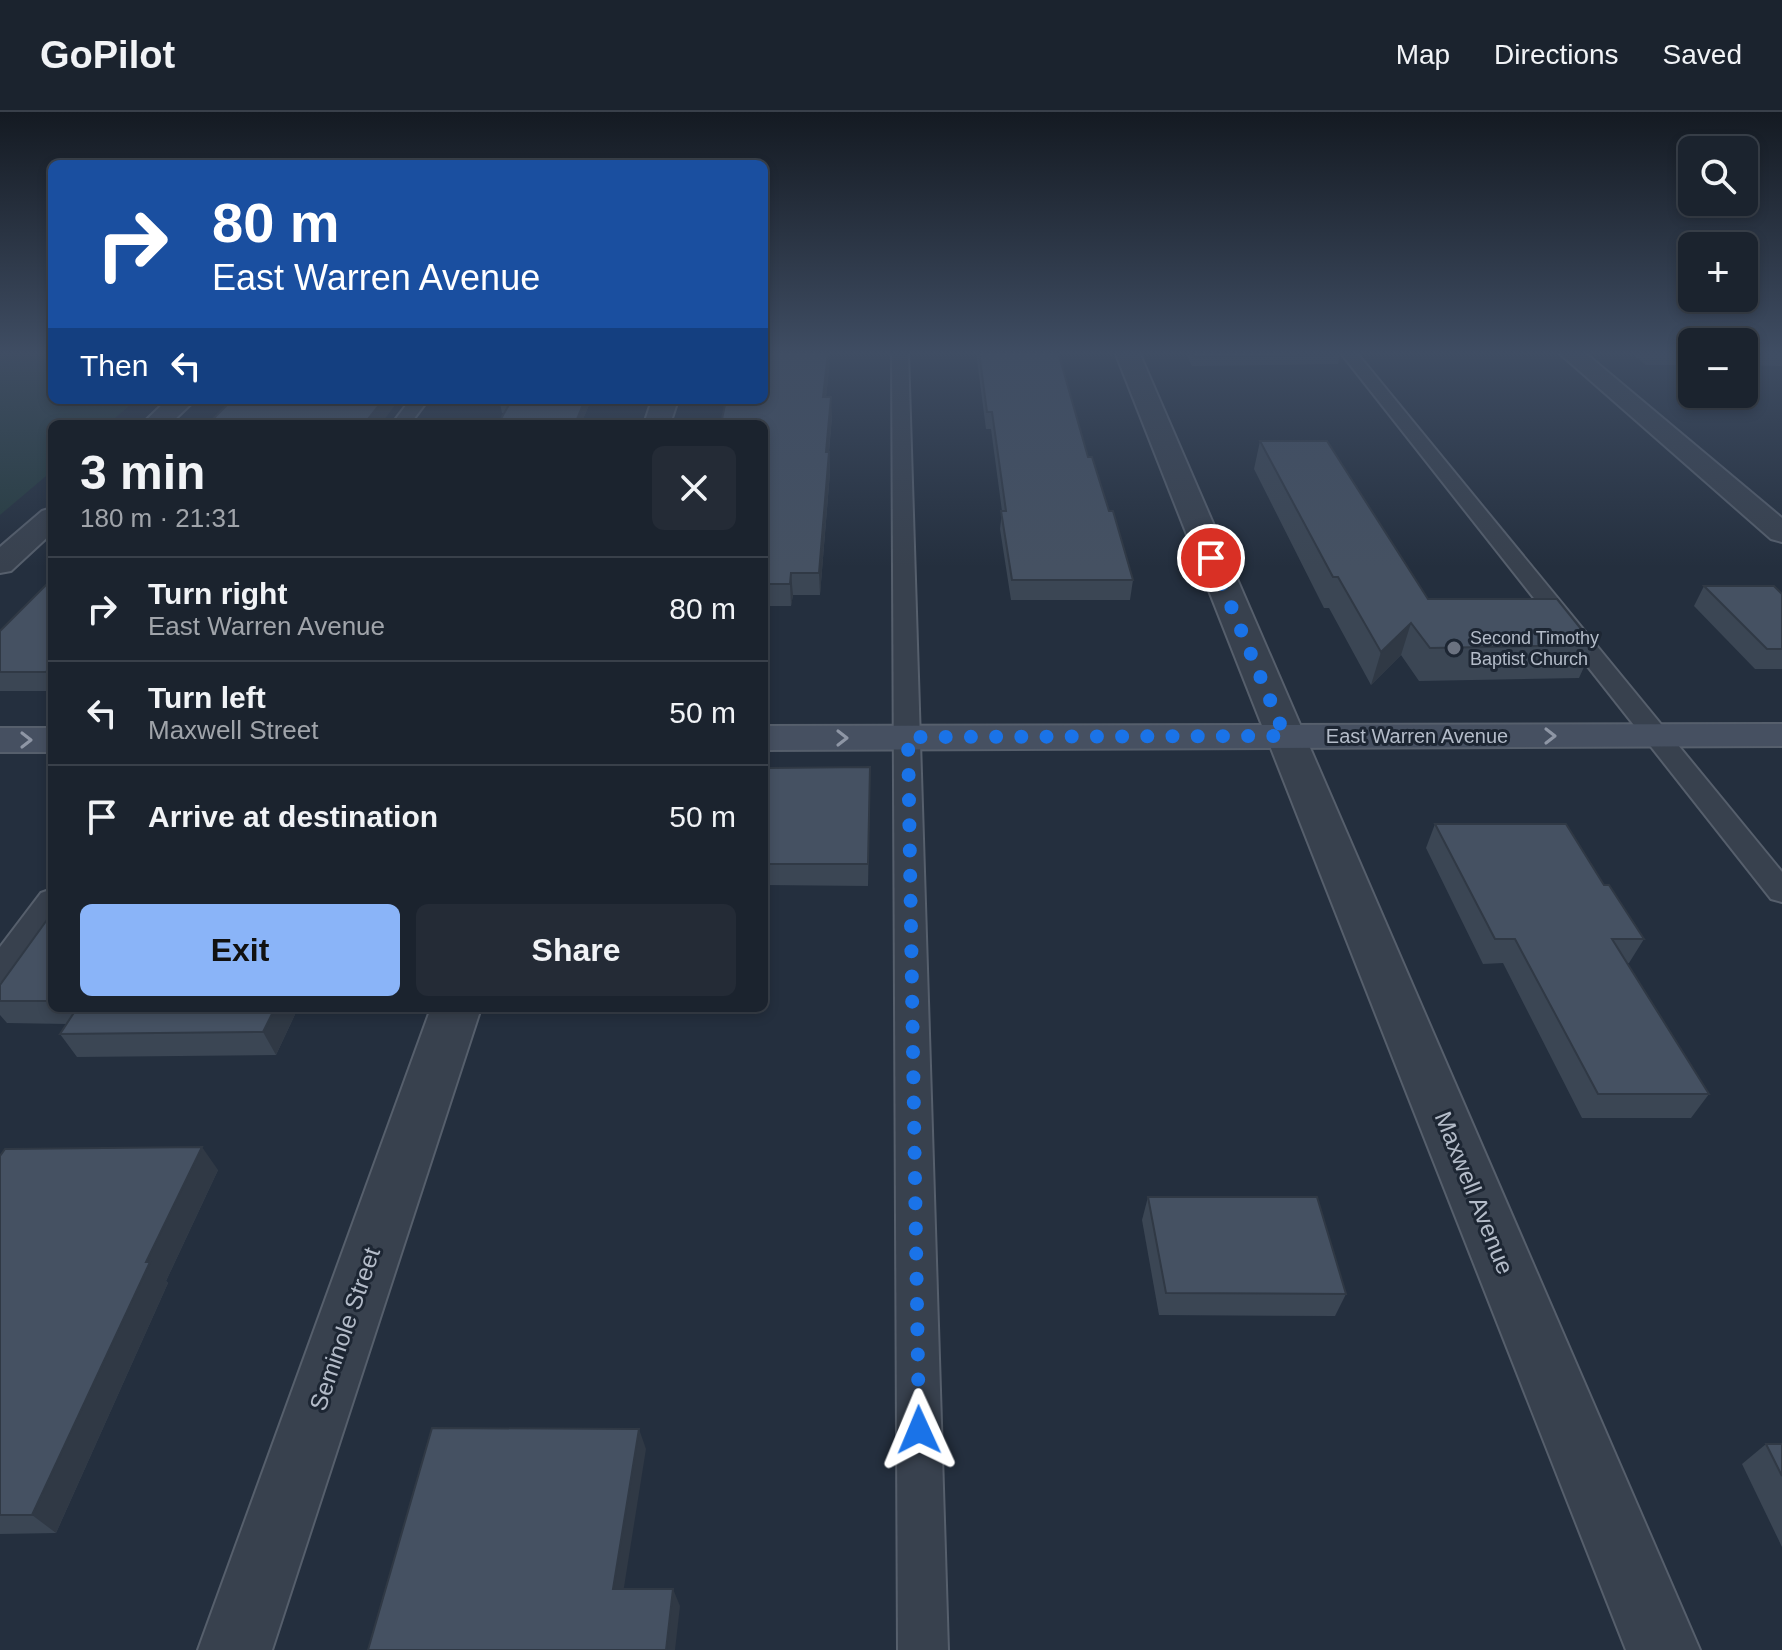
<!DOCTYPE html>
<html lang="en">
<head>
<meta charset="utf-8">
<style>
  :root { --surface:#1b232e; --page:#242b36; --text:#f1f3f6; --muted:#a0a4aa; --line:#39404a; --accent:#8ab4f8 }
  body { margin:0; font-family:Helvetica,sans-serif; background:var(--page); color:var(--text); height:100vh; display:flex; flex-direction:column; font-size:30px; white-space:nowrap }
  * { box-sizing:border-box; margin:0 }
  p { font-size:26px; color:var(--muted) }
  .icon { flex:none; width:44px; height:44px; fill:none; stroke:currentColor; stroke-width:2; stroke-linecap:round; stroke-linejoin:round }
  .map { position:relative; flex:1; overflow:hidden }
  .sheet { position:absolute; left:48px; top:308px; width:720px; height:592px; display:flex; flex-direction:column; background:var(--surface); border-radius:12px; box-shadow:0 4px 12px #0003,0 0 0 2px var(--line) }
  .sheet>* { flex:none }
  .guide { position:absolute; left:48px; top:48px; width:720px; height:244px; border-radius:12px; box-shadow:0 4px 12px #0003,0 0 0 2px var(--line); background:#1a4fa0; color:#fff; overflow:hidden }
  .fabs { position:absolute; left:1678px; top:24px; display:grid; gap:16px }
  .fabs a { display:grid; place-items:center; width:80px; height:80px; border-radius:12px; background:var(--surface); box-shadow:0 4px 12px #0003,0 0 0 2px var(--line); font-size:40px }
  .pin { position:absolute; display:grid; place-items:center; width:68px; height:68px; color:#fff; margin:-34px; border:4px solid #fff; border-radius:50%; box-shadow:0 2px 8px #0007 }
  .me { position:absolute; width:88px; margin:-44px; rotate:359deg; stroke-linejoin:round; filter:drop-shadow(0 0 6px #0008) }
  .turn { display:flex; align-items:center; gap:28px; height:168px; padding:0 32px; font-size:36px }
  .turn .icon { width:104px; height:104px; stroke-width:2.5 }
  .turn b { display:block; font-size:56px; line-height:68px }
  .then { display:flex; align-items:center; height:76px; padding:0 32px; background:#0003; gap:16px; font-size:30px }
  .round { display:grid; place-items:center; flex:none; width:84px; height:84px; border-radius:12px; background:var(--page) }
  .headline { display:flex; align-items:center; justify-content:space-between; height:136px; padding:0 32px }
  h1 { font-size:48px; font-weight:600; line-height:60px }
  .action { display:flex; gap:16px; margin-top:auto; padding:16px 32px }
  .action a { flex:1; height:92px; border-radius:12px; background:var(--accent); color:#111; font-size:32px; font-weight:600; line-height:92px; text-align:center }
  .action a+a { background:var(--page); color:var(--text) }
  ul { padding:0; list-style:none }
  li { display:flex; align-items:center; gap:24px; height:104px; padding:0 32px; border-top:2px solid var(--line) }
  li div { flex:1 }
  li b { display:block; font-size:30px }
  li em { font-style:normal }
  header { display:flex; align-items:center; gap:48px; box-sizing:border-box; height:112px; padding:0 40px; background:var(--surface); border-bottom:2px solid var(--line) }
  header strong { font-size:38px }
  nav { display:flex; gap:44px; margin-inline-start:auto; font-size:28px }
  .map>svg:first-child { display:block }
  .green { fill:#263c3f }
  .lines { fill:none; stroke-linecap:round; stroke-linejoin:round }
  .lane-casing { stroke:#565f6c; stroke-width:4 }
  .street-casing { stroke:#565f6c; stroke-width:4 }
  .secondary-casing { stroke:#565f6c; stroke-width:4 }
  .lane { fill:#38414e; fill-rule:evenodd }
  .street { fill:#38414e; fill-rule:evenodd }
  .secondary { fill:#465061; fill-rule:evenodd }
  .wall { fill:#3b4654 }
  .shaded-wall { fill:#303945 }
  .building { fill:#455162; stroke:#303945; stroke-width:2 }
  .oneway { stroke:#8e96a5 }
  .route { stroke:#1a73e8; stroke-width:14; stroke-dasharray:0 25.2 }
  .worship-dot { fill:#6b7280; stroke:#1d2633; stroke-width:3 }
  .labels { text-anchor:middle; stroke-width:6; stroke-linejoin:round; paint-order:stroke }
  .far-poi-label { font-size:18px; fill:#b4bcc9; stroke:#1d2633; text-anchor:start }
  .street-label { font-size:20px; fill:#b4bcc9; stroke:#1d2633 }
  .near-street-label { font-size:24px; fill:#b4bcc9; stroke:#1d2633 }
</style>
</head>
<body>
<header>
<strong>GoPilot</strong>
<nav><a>Map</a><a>Directions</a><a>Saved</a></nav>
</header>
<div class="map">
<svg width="1782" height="1538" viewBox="0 0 1782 1538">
  <rect width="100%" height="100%" fill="#242f3e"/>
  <!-- green -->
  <polygon class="green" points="0,240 52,240 52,288 136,288 108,312 52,312 52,359 0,403"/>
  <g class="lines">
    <!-- lane casing -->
    <g class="lane-casing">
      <g id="lane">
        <polygon points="892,240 908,240 948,1538 898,1538"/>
        <polygon points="1340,240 1356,240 1782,760 1782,790 1771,787"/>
        <polygon points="410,288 428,288 410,312 392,312"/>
        <polygon points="52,777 52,811 11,867 0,871 0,835 41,781"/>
      </g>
    </g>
    <!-- street casing -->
    <g class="street-casing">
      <g id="street">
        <polygon points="1115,240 1139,240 1700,1538 1626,1538"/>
        <polygon points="1558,240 1584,240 1782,406 1782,430 1771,427"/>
        <polygon points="167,288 195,288 170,312 142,312"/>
        <polygon points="652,288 678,288 670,312 644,312"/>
        <polygon points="52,396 52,421 11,459 0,461 0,435 42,399"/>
        <polygon points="431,896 481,896 272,1538 198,1538"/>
      </g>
    </g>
    <!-- secondary casing -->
    <g class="secondary-casing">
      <g id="secondary">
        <polygon points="1782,612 1782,634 764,638 764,614"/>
        <rect x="0" y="616" width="52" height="24"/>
      </g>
    </g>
    <!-- lane -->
    <use href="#lane" class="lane"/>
    <!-- street -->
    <use href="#street" class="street"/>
    <!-- secondary -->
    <use href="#secondary" class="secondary"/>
  </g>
  <!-- wall -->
  <g class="wall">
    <polygon points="828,240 829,257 826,285 832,304 829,340 830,360 820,483 793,483 791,494 764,494 764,312"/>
    <polygon points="976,240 1058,240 1088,345 1133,468 1130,488 1011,488 1000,417 1002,399 991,317 986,317"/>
    <polygon points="1185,240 1338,240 1340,243 1338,252 1192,254"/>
    <polygon points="1630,240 1692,240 1692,253 1646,253"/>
    <polygon points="1744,240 1782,240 1782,254 1744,253"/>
    <polygon points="502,288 591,288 581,312 498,312 505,301 502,301 500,291"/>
    <polygon points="1260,329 1428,487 1594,533 1579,566 1419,569 1401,543 1371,573 1329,496 1324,496 1254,357"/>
    <polygon points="52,470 52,579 0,579 0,519"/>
    <polygon points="1704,474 1782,482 1782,557 1755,557 1694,494"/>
    <polygon points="764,649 768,649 768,656 870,655 868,774 764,773"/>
    <polygon points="1435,712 1604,773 1644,827 1629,851 1627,851 1709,982 1691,1006 1582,1006 1503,851 1483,852 1426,736"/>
    <polygon points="52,801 52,896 298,896 276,943 77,945 60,922 67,912 7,911 0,903 0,873"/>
    <polygon points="0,1044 218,1058 166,1169 168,1171 56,1421 0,1422"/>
    <polygon points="1148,1085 1346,1182 1335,1204 1159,1203 1142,1108"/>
    <polygon points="1766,1332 1782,1332 1782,1435 1742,1352"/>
  </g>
  <!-- shaded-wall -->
  <g class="shaded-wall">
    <polygon points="828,240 829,257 824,304 823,285"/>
    <polygon points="831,285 832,304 827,360 826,340"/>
    <polygon points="383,288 399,288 381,312 364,312"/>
    <polygon points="585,288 591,288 581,312 575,312"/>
    <polygon points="829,340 830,360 820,483 819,461"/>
    <polygon points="791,461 793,483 791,494 790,472"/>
    <polygon points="1411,511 1401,543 1371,573 1381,540"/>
    <polygon points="52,553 52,571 46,560"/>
    <polygon points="870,655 870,677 868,774 868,752"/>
    <polygon points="275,896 298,896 276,943 263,920"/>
    <polygon points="202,1035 218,1058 166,1169 168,1171 56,1421 32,1403 146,1150"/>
    <polygon points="639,1317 646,1337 621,1494 613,1477"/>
    <polygon points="673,1477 680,1494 675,1538 666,1538"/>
  </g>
  <!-- building -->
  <g class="building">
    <polygon points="764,240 828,240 823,285 831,285 826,340 829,340 819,461 791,461 790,472 764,472 764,312 721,312 726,288 764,288"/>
    <polygon points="979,240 1058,240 1088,345 1092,345 1109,399 1113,399 1133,468 1012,468 1001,399 1006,399 992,300 987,300"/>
    <polygon points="1191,240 1338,240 1340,243 1194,245"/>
    <polygon points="232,288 383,288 364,312 208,312"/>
    <polygon points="502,288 585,288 575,312 498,312 510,291 500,291"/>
    <polygon points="1260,329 1327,329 1428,487 1557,487 1594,533 1430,536 1411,511 1381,540 1338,465 1333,465"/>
    <polygon points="49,470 52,470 52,553 46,560 0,560 0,519"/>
    <polygon points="1704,474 1774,474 1782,482 1782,537 1767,537"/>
    <polygon points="764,649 768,649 767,656 870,655 868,752 764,752"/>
    <polygon points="1435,712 1566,712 1604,773 1609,773 1644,827 1612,827 1709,982 1598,982 1515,827 1495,827"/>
    <polygon points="52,801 52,889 0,889 0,873"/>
    <polygon points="77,896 275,896 263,920 60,922"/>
    <polygon points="202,1035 146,1150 150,1150 32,1403 0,1403 0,1044 5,1037"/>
    <polygon points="1148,1085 1317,1085 1346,1182 1166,1181"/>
    <polygon points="432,1316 639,1317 613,1477 673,1477 666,1538 368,1538"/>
    <polygon points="1766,1332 1782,1332 1782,1364"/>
  </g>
  <!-- one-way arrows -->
  <defs><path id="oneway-chevron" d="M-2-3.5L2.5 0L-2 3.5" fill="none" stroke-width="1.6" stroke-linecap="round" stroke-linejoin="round" transform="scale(2)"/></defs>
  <g class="oneway">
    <use href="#oneway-chevron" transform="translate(1550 624)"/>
    <use href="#oneway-chevron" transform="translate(842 626)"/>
    <use href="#oneway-chevron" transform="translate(26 628)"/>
  </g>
  <!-- sky -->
  <linearGradient id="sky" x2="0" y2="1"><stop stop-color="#141a22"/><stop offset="0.53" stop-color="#3f4d63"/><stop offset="1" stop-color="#3f4d63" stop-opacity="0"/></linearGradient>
  <rect width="1782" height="455" fill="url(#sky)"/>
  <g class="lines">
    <!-- route -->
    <polyline class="route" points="919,1318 908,625 1285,624 1211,446"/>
  </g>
  <!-- markers -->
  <circle class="worship-dot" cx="1454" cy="536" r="8"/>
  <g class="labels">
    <!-- far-poi labels -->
    <g class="far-poi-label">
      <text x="1470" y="532">Second Timothy<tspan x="1470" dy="21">Baptist Church</tspan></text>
    </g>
    <!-- street labels -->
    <g class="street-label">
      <text x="1417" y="631">East Warren Avenue</text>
    </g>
    <!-- near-street labels -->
    <g class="near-street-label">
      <text transform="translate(1474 1081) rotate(68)" y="8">Maxwell Avenue</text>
      <text transform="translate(345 1217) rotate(-71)" y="8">Seminole Street</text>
    </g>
  </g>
</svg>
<div class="fabs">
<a><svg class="icon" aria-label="search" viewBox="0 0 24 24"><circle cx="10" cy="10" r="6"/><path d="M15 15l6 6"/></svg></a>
<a>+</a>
<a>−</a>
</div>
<div class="pin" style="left:1211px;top:446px;background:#d93025"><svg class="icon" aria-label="arrive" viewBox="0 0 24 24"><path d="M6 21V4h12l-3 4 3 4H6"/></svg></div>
<svg class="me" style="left:919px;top:1318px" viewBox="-20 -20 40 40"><path d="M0-17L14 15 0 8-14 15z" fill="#1a73e8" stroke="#fff" stroke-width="4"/></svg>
<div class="guide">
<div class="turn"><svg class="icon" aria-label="right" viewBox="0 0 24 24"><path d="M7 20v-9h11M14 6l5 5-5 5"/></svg><div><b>80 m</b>East Warren Avenue</div></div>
<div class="then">Then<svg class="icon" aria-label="left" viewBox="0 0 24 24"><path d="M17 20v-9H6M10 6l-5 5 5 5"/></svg></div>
</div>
<section class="sheet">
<div class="headline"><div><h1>3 min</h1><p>180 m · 21:31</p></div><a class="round"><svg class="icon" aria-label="close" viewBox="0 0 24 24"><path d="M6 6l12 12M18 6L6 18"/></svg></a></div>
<ul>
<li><svg class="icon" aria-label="right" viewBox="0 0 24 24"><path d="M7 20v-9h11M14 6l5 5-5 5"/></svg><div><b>Turn right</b><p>East Warren Avenue</p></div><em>80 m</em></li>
<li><svg class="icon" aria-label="left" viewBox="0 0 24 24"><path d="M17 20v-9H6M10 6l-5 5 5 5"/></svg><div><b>Turn left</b><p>Maxwell Street</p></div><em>50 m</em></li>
<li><svg class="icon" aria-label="arrive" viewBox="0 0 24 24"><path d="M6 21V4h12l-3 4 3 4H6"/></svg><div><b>Arrive at destination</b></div><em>50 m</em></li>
</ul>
<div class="action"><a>Exit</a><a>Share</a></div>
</section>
</div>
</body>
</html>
